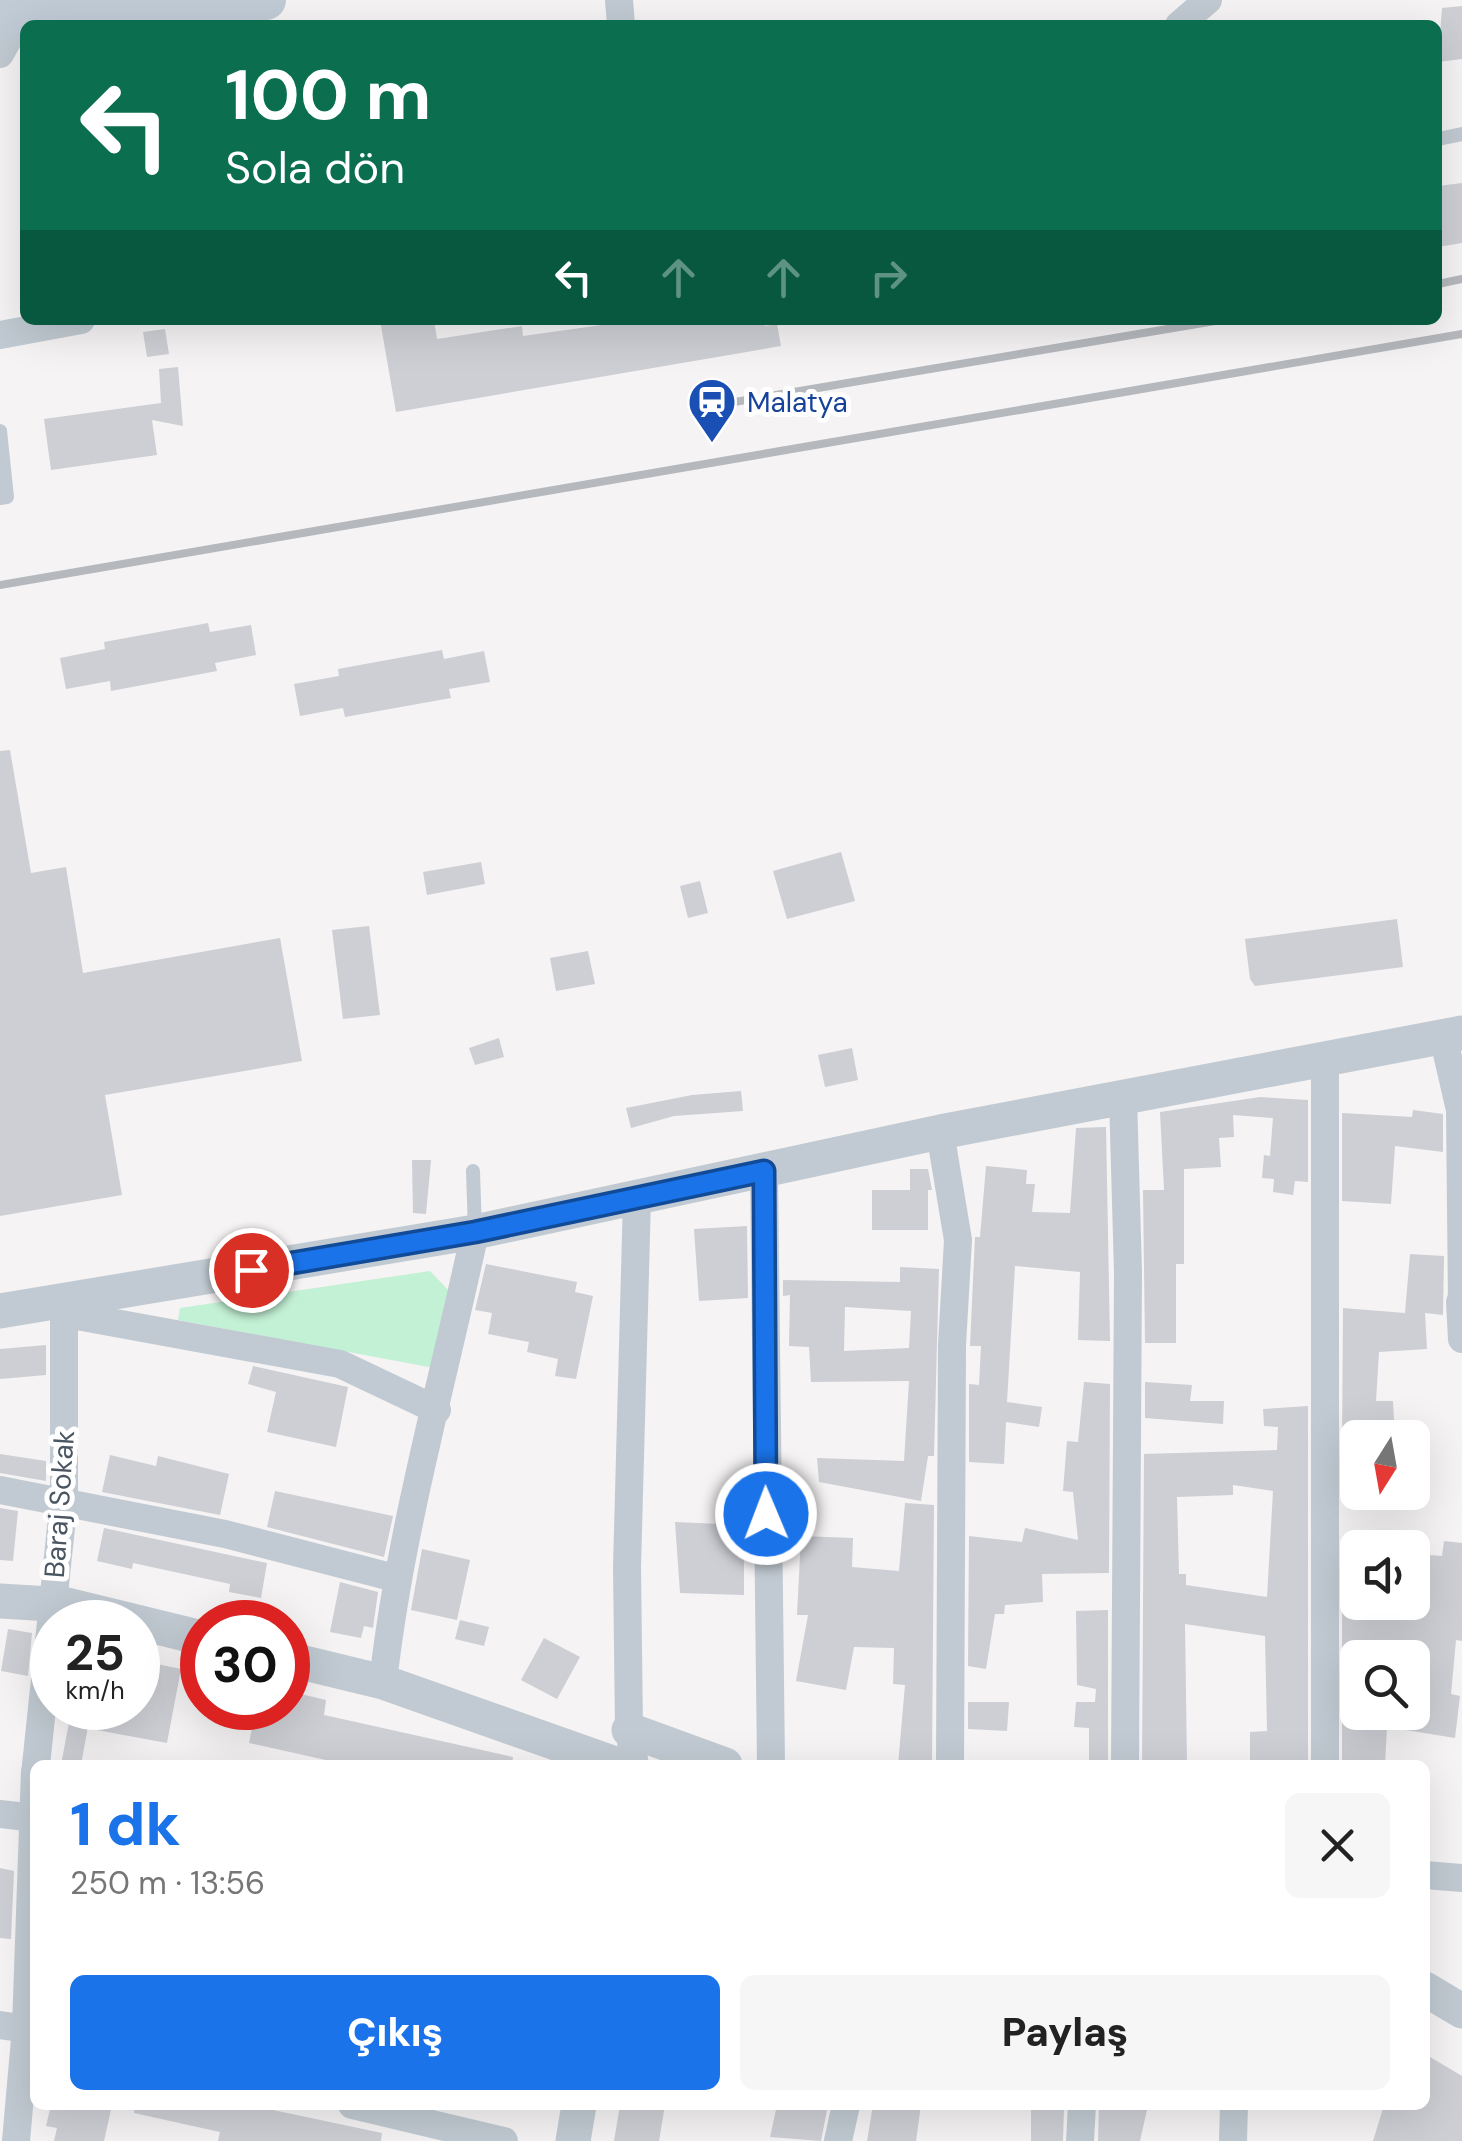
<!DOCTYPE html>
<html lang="tr">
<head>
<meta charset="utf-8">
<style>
  :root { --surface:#fff; --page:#f6f6f6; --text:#222; --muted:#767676; --accent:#1a73e8 }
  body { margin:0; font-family:"DM Sans",sans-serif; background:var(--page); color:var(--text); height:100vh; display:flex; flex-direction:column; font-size:38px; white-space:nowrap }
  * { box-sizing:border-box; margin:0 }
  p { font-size:32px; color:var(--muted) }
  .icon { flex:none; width:55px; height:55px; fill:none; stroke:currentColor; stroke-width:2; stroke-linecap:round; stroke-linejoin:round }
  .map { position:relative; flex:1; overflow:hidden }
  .side { position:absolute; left:30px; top:1760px; width:1400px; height:350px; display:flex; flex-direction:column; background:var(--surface); border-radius:15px; box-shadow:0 10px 40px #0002 }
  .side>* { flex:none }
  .top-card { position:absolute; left:20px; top:20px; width:1422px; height:305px; border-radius:15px; box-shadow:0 10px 40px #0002; background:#0b6e4f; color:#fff; overflow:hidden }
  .needle { width:65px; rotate:191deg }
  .buttons { position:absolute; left:1340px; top:1420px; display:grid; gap:20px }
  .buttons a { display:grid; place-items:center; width:90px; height:90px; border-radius:15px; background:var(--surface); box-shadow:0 10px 40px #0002; font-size:50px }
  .speed { position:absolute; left:30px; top:1600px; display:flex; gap:20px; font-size:50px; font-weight:700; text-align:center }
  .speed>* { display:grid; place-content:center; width:130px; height:130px; border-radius:50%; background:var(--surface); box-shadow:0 10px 40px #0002; line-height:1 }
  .speed small { font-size:25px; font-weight:400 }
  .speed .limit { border:15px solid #d22; background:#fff; color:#111 }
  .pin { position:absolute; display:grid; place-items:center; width:85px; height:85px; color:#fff; margin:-42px; border:5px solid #fff; border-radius:50%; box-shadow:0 2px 10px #0007 }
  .me { position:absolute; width:110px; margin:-55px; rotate:359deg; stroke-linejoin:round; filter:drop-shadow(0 0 8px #0008) }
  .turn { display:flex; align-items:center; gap:35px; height:210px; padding:0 40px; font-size:45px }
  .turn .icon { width:130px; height:130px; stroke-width:2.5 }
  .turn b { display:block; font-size:70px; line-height:85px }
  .lanes { display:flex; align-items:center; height:95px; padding:0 40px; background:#0003; justify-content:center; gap:50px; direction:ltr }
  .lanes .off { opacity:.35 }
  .round { display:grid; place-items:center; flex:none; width:105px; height:105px; border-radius:15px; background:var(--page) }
  .headline { display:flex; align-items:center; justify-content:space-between; height:170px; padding:0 40px }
  h1 { font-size:60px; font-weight:800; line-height:75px; color:var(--accent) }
  .cta { display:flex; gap:20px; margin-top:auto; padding:20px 40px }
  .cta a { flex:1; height:115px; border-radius:15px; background:var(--accent); color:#fff; font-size:40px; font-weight:800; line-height:115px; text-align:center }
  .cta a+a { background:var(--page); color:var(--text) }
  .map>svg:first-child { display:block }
  .green { fill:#c3f1d5 }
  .building { fill:#cdcfd5; fill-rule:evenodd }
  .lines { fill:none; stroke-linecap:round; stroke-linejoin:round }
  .service { stroke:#c1cad2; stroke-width:14 }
  .minor { stroke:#c1cad2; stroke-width:28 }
  .tertiary { stroke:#c1cad2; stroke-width:35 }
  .secondary { stroke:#c1cbd6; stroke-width:40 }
  .rail { stroke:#b5b8bd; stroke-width:8 }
  .route-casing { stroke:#114b97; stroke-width:25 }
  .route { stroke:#1a73e8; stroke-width:18 }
  .labels { text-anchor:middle; stroke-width:10; stroke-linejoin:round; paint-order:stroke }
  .transit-label { font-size:28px; fill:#164399; stroke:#fff; text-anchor:start }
  .street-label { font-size:28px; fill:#4a5661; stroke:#fff }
</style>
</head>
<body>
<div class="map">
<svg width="1462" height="2141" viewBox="0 0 1462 2141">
  <rect width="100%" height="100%" fill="#f5f3f3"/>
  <!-- green -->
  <polygon class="green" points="430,1271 454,1296 434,1368 178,1320 180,1308"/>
  <!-- building -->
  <g class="building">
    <polygon points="1462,6 1462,59 1438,62 1442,8"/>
    <polygon points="1462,183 1462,243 1438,247 1438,186"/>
    <polygon points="380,320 434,320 437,339 522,326 523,336 609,324 608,320 764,320 765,326 777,324 781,346 396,412"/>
    <polygon points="165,329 169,354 147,357 143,332"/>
    <polygon points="178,367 183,426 152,420 157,455 51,470 44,419 161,403 159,369"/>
    <polygon points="208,623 210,632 251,625 256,655 215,663 217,671 111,691 110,681 66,689 60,658 105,649 104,642"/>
    <polygon points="442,650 444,659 484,651 490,682 449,689 451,698 345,717 343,708 300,716 294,684 339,676 338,669"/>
    <polygon points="10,750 31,873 66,867 83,973 280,938 302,1061 105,1095 122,1195 0,1216 0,751"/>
    <polygon points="841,852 855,901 787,919 773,871"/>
    <polygon points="481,862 485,884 427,895 423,872"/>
    <polygon points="700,881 708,913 688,918 680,886"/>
    <polygon points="1397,919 1403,967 1255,986 1250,979 1245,939"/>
    <polygon points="369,926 380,1015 343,1019 332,930"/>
    <polygon points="588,951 595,984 556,991 550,958"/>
    <polygon points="499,1038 504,1057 475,1065 469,1048"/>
    <polygon points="852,1048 858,1080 825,1087 818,1055"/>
    <polygon points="741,1091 743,1111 674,1116 631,1128 626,1108 692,1095"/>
    <polygon points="1260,1097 1308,1100 1308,1182 1295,1181 1293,1195 1273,1192 1274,1179 1262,1178 1264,1155 1270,1156 1273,1118 1233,1115 1234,1137 1219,1138 1221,1167 1184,1169 1184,1264 1176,1264 1176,1343 1145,1343 1143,1190 1164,1190 1160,1112"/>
    <polygon points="1413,1110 1443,1114 1443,1152 1395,1146 1391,1204 1342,1201 1342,1113 1412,1117"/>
    <polygon points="1106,1127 1110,1341 1078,1340 1080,1272 1015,1266 1007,1402 1042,1407 1039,1427 1006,1422 1004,1464 969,1462 969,1384 979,1385 981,1346 970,1346 975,1237 980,1237 986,1166 1027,1170 1026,1184 1035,1184 1032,1212 1070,1213 1076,1128"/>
    <polygon points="412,1160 431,1160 426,1214 413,1213"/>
    <polygon points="910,1169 928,1169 932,1190 928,1190 928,1230 872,1230 872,1190 910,1190"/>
    <polygon points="747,1226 748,1298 699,1301 694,1229"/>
    <polygon points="1410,1254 1444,1256 1443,1315 1425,1313 1427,1349 1379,1352 1376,1401 1393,1401 1395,1438 1358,1438 1358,1448 1342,1449 1343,1308 1405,1313"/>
    <polygon points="486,1264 577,1282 575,1292 593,1296 576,1379 555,1376 558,1359 527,1352 529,1342 488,1334 492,1313 475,1310"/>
    <path d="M 900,1267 L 939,1269 L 934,1456 L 928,1456 L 921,1501 L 819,1482 L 817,1458 L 904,1461 L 909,1381 L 811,1382 L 809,1347 L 789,1346 L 790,1295 L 783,1296 L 783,1280 L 900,1282 ZM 845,1307 L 911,1311 L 909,1348 L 844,1351 Z"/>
    <polygon points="46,1345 46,1375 0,1379 0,1349"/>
    <polygon points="253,1366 348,1387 336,1447 267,1432 276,1392 248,1384"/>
    <polygon points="1084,1382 1110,1384 1109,1573 1042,1574 1043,1602 1005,1605 1004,1614 995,1614 986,1669 968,1666 969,1536 1022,1542 1025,1528 1078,1540 1073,1492 1063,1491 1067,1441 1078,1442"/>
    <polygon points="1145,1382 1192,1385 1190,1401 1224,1401 1223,1424 1145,1418"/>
    <path d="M 1308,1406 L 1308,1765 L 1250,1765 L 1250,1732 L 1267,1731 L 1265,1636 L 1185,1624 L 1187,1765 L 1142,1765 L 1144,1454 L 1277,1450 L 1278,1427 L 1264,1426 L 1263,1409 ZM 1233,1485 L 1273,1491 L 1267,1597 L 1186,1585 L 1186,1574 L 1179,1574 L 1177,1497 L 1233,1495 Z"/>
    <polygon points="0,1454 46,1461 46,1481 0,1473"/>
    <polygon points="110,1455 156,1466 158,1456 229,1474 220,1515 102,1492"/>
    <polygon points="275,1491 393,1516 384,1557 267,1527"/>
    <polygon points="905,1503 934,1505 932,1765 898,1765 905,1685 893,1684 894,1648 854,1647 846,1690 796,1681 808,1615 797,1615 801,1536 853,1538 852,1567 899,1571"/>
    <polygon points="0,1508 18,1511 13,1561 0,1560"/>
    <polygon points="675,1522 744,1525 744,1595 680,1593"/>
    <polygon points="104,1528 267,1563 261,1598 229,1592 230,1584 133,1563 132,1569 97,1561"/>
    <path d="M 1444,1541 L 1462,1543 L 1462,1641 L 1456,1640 L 1451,1694 L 1460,1696 L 1455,1738 L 1387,1727 L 1385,1765 L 1342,1765 L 1342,1607 L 1412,1605 L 1412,1577 L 1426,1578 L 1428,1555 L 1442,1556 ZM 1358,1658 L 1412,1658 L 1412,1712 L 1358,1712 Z"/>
    <polygon points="422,1549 470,1560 457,1620 411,1610"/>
    <polygon points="340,1582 378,1592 373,1628 364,1626 361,1638 330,1632"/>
    <polygon points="1108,1610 1108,1765 1089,1765 1089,1728 1074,1727 1076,1702 1095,1702 1096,1689 1077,1685 1076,1611"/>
    <polygon points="460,1620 489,1627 484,1646 455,1639"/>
    <polygon points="8,1629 32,1633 28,1676 1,1671"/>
    <polygon points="544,1638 580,1657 557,1699 521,1680"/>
    <polygon points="138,1660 181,1669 167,1743 91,1729 95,1708 138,1708"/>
    <polygon points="288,1691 326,1700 324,1715 513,1757 512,1765 330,1765 330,1761 249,1743 256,1708 288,1708"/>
    <polygon points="968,1702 1009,1702 1007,1731 968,1729"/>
    <polygon points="70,1717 89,1721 81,1765 61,1765"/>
    <polygon points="0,1868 14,1871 11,1939 0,1938"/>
    <polygon points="1425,2054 1462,2076 1462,2141 1373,2141 1384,2105 1425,2105"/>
    <polygon points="51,2105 112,2105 104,2141 54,2141 57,2128 46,2126"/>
    <polygon points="135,2105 249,2105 382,2133 381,2141 218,2141 220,2132 134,2113"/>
    <polygon points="620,2105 665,2105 659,2141 614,2141"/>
    <polygon points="777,2105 828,2105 821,2141 770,2137"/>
    <polygon points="873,2105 921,2105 916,2141 867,2141"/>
    <polygon points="1099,2105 1148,2105 1140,2141 1098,2141"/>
    <polygon points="1031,2107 1064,2107 1063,2141 1031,2141"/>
  </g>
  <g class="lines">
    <!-- service -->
    <g class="service">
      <polyline points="1438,139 1462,134"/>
      <polyline points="0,431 7,497 0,498"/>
      <polyline points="473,1171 475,1231"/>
    </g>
    <!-- minor -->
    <g class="minor">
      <polyline points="619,0 621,25"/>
      <polyline points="1179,25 1208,0"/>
      <polyline points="0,54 19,20 16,6"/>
      <polyline points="0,335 81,320"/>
      <polyline points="1443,1036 1460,1110 1462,1303"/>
      <polyline points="1123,1097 1128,1272 1125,1765"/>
      <polyline points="940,1132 958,1240 952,1345 950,1765"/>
      <polyline points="764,1171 771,1765"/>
      <polyline points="1460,1302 1462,1339"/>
      <polyline points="66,1314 340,1364 437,1410"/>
      <polyline points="0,1490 225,1534 395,1578"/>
      <path d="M 383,1682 C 400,1530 443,1382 475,1232"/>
      <polyline points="36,1765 64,1499 64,1303"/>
      <polyline points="635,1765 629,1730 627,1567 637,1198"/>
      <polyline points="1325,1765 1325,1057"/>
      <polyline points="0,1814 35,1818"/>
      <polyline points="1425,1875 1462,1878"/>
      <polyline points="0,2025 35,2030"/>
      <polyline points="352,2105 504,2141"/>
      <polyline points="16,2141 26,2028 35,1771"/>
      <polyline points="838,2141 846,2105"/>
      <polyline points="1080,2141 1082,2105"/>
      <polyline points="1233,2141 1234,2105"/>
    </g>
    <!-- tertiary -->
    <g class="tertiary">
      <polyline points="0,1311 475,1232 940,1132 1462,1033"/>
      <polyline points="0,1601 67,1605 202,1638"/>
      <polyline points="288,1659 383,1682 618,1765"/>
      <polyline points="629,1730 725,1765"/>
      <polyline points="1425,1989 1462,2011"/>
      <polyline points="573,2141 579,2105"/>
    </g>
    <!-- secondary -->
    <polyline class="secondary" points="0,20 266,0"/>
    <!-- rail -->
    <g class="rail">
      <polyline points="1438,284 1462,279"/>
      <polyline points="699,408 1221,320"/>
      <polyline points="0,585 1462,334"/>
    </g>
  </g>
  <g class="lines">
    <!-- route casing -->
    <g class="route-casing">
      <polyline id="route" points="251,1270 475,1232 764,1171 766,1514"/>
    </g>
    <!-- route -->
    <use href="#route" class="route"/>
  </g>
  <!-- icons -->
  <defs>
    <g id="station-pin" transform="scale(2.5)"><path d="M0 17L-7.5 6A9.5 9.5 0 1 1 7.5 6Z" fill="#1a4fb4" stroke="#fff"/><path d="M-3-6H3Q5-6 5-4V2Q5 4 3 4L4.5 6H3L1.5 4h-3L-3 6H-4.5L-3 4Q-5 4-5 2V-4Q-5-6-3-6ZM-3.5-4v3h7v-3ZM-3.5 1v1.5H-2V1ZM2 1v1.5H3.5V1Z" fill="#fff"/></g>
  </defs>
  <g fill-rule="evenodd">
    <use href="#station-pin" x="712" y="402"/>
  </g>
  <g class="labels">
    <!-- transit labels -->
    <g class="transit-label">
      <text x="747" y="412">Malatya</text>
    </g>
    <!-- street labels -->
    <g class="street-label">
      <text transform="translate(59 1504) rotate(-86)" y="10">Baraj Sokak</text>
    </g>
  </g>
</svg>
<div class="buttons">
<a><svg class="needle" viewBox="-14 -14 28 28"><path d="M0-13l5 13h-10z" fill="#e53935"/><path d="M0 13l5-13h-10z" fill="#767676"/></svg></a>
<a><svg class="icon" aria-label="sound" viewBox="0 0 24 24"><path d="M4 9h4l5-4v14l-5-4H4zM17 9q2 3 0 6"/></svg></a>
<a><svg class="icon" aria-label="search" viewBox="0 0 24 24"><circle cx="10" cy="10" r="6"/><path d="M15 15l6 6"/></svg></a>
</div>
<div class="speed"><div>25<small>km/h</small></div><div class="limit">30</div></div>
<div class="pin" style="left:251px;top:1270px;background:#d93025"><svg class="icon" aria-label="arrive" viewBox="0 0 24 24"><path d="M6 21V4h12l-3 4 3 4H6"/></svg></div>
<svg class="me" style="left:766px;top:1514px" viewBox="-20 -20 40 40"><circle r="17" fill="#1a73e8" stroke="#fff" stroke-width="3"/><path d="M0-11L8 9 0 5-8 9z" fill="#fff"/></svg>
<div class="top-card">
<div class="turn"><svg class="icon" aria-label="left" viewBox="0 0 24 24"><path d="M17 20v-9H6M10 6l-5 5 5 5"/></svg><div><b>100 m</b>Sola dön</div></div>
<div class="lanes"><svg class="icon" aria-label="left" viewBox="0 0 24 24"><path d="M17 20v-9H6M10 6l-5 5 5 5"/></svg><svg class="icon off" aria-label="ahead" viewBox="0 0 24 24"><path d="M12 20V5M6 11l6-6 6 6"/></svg><svg class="icon off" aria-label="ahead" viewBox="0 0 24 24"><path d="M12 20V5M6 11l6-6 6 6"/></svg><svg class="icon off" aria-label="right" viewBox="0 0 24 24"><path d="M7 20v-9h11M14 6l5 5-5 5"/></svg></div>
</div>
<section class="side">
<div class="headline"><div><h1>1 dk</h1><p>250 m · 13:56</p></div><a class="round"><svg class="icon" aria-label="close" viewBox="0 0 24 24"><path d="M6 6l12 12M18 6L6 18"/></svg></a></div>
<div class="cta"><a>Çıkış</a><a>Paylaş</a></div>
</section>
</div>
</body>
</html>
